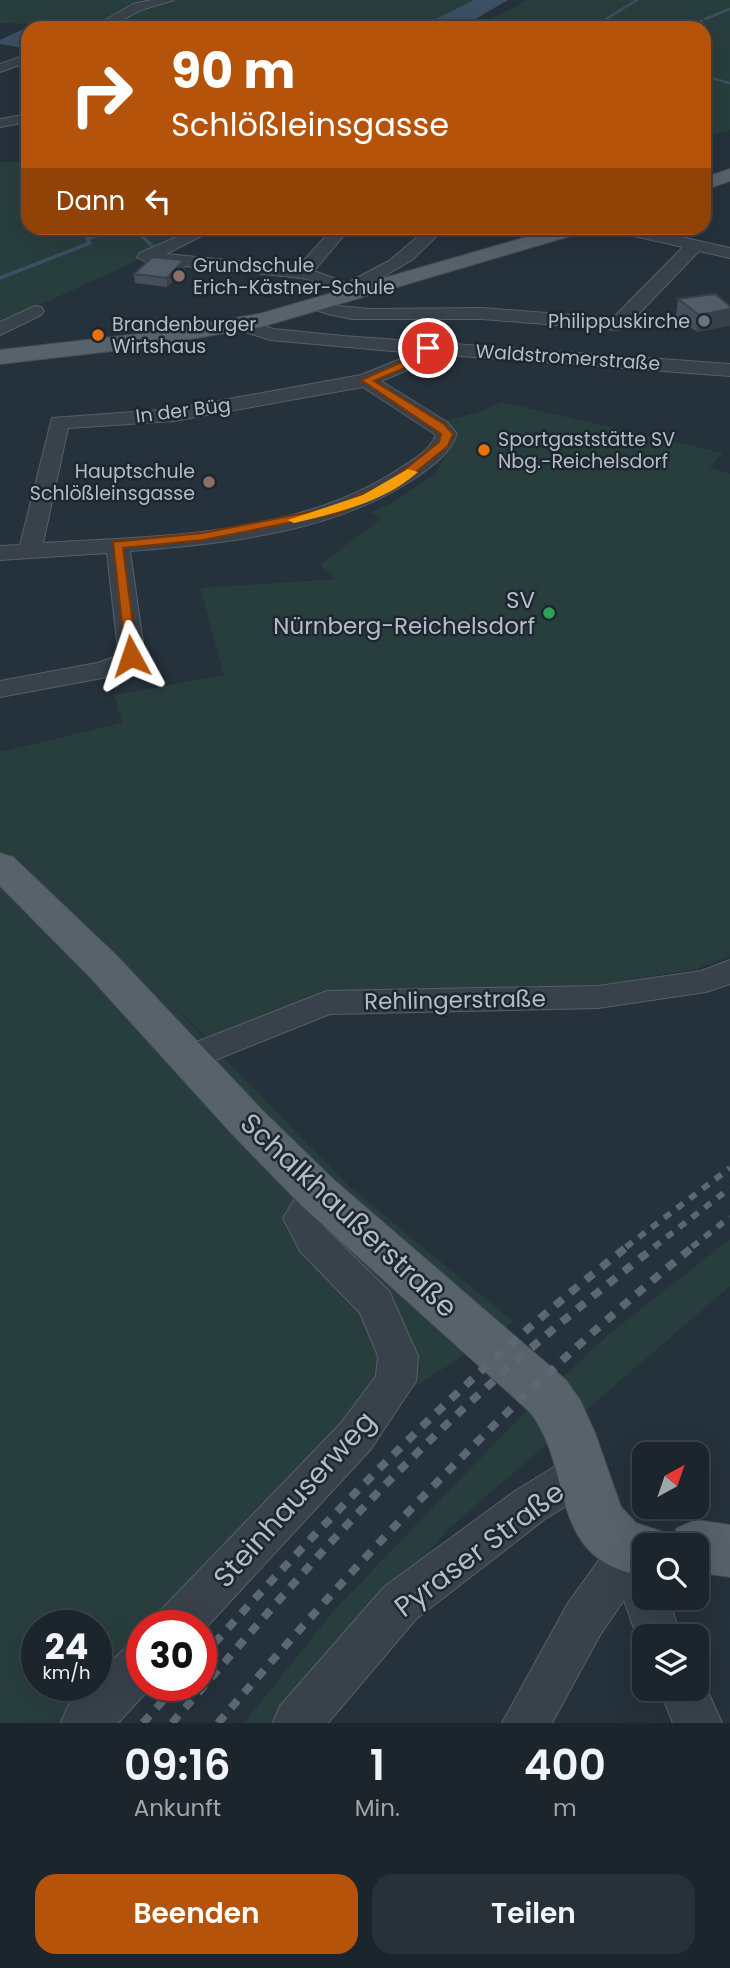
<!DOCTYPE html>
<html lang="de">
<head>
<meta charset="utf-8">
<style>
  :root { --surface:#1c252c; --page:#293138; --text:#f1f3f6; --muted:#a0a5a9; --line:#3a4248; --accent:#b45309 }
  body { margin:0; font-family:Poppins,sans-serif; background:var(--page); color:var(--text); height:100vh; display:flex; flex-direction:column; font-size:26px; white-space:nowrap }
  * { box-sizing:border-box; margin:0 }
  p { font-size:23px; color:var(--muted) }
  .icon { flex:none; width:38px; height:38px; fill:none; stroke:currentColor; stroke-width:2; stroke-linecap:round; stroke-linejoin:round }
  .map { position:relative; height:1723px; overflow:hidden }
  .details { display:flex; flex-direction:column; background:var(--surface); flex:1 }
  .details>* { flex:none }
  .top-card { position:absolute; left:21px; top:21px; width:690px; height:214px; border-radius:21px; box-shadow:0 7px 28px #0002,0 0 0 2px var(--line); background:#b45309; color:#fff; overflow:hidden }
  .needle { width:46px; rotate:40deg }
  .controls { position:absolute; left:632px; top:1442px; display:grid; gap:14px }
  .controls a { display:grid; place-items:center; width:77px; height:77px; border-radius:14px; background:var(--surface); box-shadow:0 7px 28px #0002,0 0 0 2px var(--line); font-size:35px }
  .speed { position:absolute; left:21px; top:1610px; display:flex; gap:14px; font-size:35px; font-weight:700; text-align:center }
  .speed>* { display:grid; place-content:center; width:91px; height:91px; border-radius:50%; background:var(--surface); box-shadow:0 7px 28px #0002,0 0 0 2px var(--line); line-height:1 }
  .speed small { font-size:18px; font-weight:400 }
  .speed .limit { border:10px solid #d22; background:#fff; color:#111 }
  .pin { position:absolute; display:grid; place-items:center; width:60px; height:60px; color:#fff; margin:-30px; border:4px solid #fff; border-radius:50%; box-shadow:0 2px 7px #0007 }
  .me { position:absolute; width:77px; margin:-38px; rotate:355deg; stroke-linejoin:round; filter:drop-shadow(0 0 5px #0008) }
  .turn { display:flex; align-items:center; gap:24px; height:147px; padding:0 35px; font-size:32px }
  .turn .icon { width:91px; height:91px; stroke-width:2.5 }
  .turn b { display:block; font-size:49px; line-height:60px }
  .then { display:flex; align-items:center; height:66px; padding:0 35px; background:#0003; gap:14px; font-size:26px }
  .eta { display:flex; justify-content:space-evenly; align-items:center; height:119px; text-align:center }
  .eta b { font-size:42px; font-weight:600; line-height:49px }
  .action { display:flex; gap:14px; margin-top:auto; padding:14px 35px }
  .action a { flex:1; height:80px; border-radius:21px; background:var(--accent); color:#fff; font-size:28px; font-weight:600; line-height:80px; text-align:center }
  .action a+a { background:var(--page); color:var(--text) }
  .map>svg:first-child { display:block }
  .green { fill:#283e3d; fill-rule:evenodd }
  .water { fill:#3c5063 }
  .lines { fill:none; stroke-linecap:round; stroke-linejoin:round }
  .stream-far1 { stroke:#3c5063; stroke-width:2.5 }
  .stream { stroke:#3c5063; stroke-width:3.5 }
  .minor-casing { stroke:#576069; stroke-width:2 }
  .major-casing { stroke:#454e57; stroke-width:2 }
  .minor { fill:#39424b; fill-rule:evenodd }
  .major { fill:#57626b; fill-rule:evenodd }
  .rail-far1 { stroke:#5b6772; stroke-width:6; stroke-dasharray:8 8; stroke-linecap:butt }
  .rail { stroke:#5b6772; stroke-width:8; stroke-dasharray:10 10; stroke-linecap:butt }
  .wall { fill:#454f59 }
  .shaded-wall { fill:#384049 }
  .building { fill:#505c68; stroke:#384049; stroke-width:2 }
  .route { fill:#b45309; stroke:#753606; stroke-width:2 }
  .slow { fill:#f59e0b }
  .education-dot { fill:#8d6e63; stroke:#1e2730; stroke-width:2.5 }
  .worship-dot { fill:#6b7280; stroke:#1e2730; stroke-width:2.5 }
  .food-dot { fill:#e8710a; stroke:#1e2730; stroke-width:2.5 }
  .leisure-dot { fill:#2e9e5b; stroke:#1e2730; stroke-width:2.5 }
  .labels { text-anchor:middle; stroke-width:5; stroke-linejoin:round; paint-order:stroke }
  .far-poi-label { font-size:19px; fill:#b4bdc7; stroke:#1e2730; text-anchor:start }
  .far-street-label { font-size:19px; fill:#b4bdc7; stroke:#1e2730 }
  .poi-label { font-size:23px; fill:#b4bdc7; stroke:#1e2730; text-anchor:end }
  .street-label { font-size:23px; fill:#b4bdc7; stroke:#1e2730 }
  .near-street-label { font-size:28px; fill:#b4bdc7; stroke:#1e2730 }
</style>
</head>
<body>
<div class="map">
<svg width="730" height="1723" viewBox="0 0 730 1723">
  <rect width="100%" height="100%" fill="#25313b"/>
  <!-- green -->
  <g class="green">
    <polygon points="0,0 474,0 436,19 426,28 86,28 88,26 0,23"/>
    <polygon points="528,0 730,0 730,130 704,137 704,28 472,28"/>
    <polygon points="0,162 28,162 28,228 209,228 0,323"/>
    <path d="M 501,402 L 723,453 L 710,468 L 730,474 L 730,956 L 697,969 L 593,986 L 309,1000 L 207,1038 L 167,1000 L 351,1188 L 514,1322 L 395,1400 L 179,1626 L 142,1626 L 142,1669 L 97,1723 L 0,1723 L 0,752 L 122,723 L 115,695 L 224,675 L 200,588 L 336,579 L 320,565 L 381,519 L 371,512 L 389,505 L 435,474 L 459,434 L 444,421 L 480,412 ZM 37,1626 L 96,1626 L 96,1685 L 37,1685 Z"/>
    <polygon points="730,1239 730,1286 447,1530 293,1723 244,1723 336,1608 522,1415 609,1334"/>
  </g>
  <!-- water -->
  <g class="water">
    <polygon points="474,0 508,0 460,28 426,28 436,19"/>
    <polygon points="32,25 79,27 28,28 28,49 0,44 0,40"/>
  </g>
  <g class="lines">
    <!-- stream-far1 -->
    <g class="stream-far1">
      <polyline points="119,13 149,0"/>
      <polyline points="705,19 730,9"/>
      <polyline points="109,22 113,27 119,28"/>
      <polyline points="591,28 637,0"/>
      <polyline points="685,28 702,21"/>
      <polyline points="704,76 730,83"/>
    </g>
    <!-- stream -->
    <g class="stream">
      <polyline points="134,228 153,247"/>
      <polyline points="0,278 90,243 87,239 117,228"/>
    </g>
    <!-- minor casing -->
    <g class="minor-casing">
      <g id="minor">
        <polygon points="152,0 174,0 141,10 106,28 91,28 133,4"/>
        <polygon points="28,54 28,62 0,72 0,64"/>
        <polygon points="28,114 28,122 0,127 0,119"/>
        <polygon points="197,228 217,228 166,254 298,267 333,228 350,228 314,271 347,283 389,261 428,228 445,228 412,260 360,290 363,294 360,298 354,299 317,282 302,278 146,262 137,257 140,253"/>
        <polygon points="614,228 641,228 730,248 730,258 699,251 625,328 618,330 482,319 352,319 328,314 313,309 310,305 319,300 338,306 370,309 482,308 613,318 683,247 616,232"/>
        <polygon points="35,306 41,307 44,311 41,315 0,335 0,322"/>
        <path d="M 241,318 L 273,329 L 343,336 L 730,364 L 730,376 L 433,354 L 429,361 L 381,381 L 447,422 L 457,434 C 450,453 434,465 418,476 C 335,533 227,543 130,551 L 144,650 L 137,666 L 102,678 L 0,697 L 0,681 L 97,663 L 117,656 L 118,650 L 107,553 L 0,560 L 0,546 L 20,545 L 52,418 L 174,409 L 361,375 L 415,353 L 270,340 L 234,328 L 232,324 ZM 363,387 L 436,435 C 430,450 415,459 402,467 C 300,536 162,536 43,543 L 68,428 L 174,421 Z"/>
        <polygon points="730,960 730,984 706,992 598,1008 330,1014 188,1071 176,1068 171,1059 176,1050 327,991 598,986 701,971"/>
        <polygon points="318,1178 331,1183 336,1193 321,1219 326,1229 389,1291 418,1356 416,1381 371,1449 201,1633 201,1626 154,1626 161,1610 341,1423 376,1376 378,1356 360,1313 300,1251 283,1218 305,1183"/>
        <polygon points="582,1453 597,1459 603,1473 597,1487 545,1519 416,1619 328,1723 273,1723 280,1706 384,1587 515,1491 567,1459"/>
        <polygon points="633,1529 649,1535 653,1545 644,1545 644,1598 668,1598 681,1636 644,1636 644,1653 642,1652 624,1600 600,1635 552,1723 502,1723 568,1603 617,1535"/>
        <polygon points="142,1640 142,1685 153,1685 118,1723 61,1723 68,1706 88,1685 96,1685 96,1677 126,1647"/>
        <polygon points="696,1671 699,1672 722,1723 673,1723 659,1689 696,1689"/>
      </g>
    </g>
    <!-- major casing -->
    <g class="major-casing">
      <g id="major">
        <polygon points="730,169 730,181 704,190 704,178"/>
        <polygon points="558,228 587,228 584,232 261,327 138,348 0,364 0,350 138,334 259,314"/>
        <path d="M 0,853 L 13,857 L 116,955 L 263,1111 L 334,1180 L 566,1380 L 580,1400 L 595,1433 L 621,1507 L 636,1523 L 663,1532 L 669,1545 L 677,1528 L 696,1520 L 730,1525 L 730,1577 L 696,1572 L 696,1545 L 644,1545 L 644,1576 C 545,1560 576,1471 530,1412 L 302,1206 L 233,1135 L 88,975 L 0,886 Z"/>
      </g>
    </g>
    <!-- minor -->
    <use href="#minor" class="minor"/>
    <!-- major -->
    <use href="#major" class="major"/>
    <!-- rail-far1 -->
    <g class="rail-far1">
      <polyline points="626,1247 730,1168"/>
      <polyline points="654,1247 730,1188"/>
      <polyline points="692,1247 730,1217"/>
    </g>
    <!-- rail -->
    <g class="rail">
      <path d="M 201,1658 C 334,1510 471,1369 628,1246"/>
      <polyline points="143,1723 177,1685"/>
      <path d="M 172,1723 C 252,1631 331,1537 419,1451 C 493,1378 574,1310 656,1246"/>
      <path d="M 218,1723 C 365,1552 519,1388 694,1246"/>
    </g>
  </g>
  <!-- wall -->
  <g class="wall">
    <polygon points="185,269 167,287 135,283 134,274"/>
    <polygon points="715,294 697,332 676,317 678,299"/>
  </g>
  <!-- shaded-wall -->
  <g class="shaded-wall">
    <polygon points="184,260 185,269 167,287 167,278"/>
    <polygon points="730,309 730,326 697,332 699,315"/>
  </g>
  <!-- building -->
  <g class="building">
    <polygon points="152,257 184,260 167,278 134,274"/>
    <polygon points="715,294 730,306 730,309 699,315 678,299"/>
  </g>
  <!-- route -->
  <polygon class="route" points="424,345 433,348 426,359 374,381 444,424 453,434 448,446 396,488 338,513 203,540 123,548 137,656 135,659 126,659 113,542 203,533 330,508 388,483 439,442 441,434 361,380 418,355"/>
  <!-- slow -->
  <path class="slow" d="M 408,469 L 418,472 C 385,502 336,513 294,523 L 288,520 L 363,495 Z"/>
  <!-- markers -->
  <g class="education-dot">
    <circle cx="179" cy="276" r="7"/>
    <circle cx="209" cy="482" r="7"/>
  </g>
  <circle class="worship-dot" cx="704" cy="321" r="7"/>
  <g class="food-dot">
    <circle cx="98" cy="335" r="7"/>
    <circle cx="484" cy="450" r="7"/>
  </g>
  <circle class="leisure-dot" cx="549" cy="613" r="7"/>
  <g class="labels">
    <!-- far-poi labels -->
    <g class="far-poi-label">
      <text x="193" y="272">Grundschule<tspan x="193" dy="22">Erich-Kästner-Schule</tspan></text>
      <text x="690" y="328" text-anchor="end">Philippuskirche</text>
      <text x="112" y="331">Brandenburger<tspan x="112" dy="22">Wirtshaus</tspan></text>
      <text x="498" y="446">Sportgaststätte SV<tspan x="498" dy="22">Nbg.-Reichelsdorf</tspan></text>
      <text x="195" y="478" text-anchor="end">Hauptschule<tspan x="195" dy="22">Schlößleinsgasse</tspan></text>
    </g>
    <!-- far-street labels -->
    <g class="far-street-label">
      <text transform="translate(568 357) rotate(4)" y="7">Waldstromerstraße</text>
      <text transform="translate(183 410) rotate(-7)" y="7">In der Büg</text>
    </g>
    <!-- poi labels -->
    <g class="poi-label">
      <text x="535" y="608">SV<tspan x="535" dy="26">Nürnberg-Reichelsdorf</tspan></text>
    </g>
    <!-- street labels -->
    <g class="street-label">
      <text transform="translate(455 1000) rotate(-1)" y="8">Rehlingerstraße</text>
    </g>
    <!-- near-street labels -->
    <g class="near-street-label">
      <text transform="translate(349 1215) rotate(43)" y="10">Schalkhaußerstraße</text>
      <text transform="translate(294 1499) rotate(-48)" y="10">Steinhauserweg</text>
      <text transform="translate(479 1549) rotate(-37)" y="10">Pyraser Straße</text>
    </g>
  </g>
</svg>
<div class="controls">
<a><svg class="needle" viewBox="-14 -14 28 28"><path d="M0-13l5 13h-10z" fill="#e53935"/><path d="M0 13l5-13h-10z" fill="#a0a5a9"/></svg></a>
<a><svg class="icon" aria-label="search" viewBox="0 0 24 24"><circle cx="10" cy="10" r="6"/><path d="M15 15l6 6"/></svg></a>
<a><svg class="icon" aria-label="layers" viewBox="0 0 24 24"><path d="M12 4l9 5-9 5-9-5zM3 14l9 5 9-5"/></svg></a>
</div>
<div class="speed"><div>24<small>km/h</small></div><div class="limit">30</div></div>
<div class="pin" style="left:428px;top:348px;background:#d93025"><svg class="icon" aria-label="arrive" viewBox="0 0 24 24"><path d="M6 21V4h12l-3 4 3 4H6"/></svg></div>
<svg class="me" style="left:131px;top:656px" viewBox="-20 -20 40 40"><path d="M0-17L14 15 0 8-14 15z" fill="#b45309" stroke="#fff" stroke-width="4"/></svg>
<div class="top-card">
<div class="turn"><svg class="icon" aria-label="right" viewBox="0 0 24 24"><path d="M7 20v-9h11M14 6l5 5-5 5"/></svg><div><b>90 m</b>Schlößleinsgasse</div></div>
<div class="then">Dann<svg class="icon" aria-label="left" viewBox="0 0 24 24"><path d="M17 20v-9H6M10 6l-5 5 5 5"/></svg></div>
</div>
</div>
<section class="details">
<div class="eta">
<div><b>09:16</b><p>Ankunft</p></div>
<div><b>1</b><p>Min.</p></div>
<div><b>400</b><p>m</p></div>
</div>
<div class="action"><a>Beenden</a><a>Teilen</a></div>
</section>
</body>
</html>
